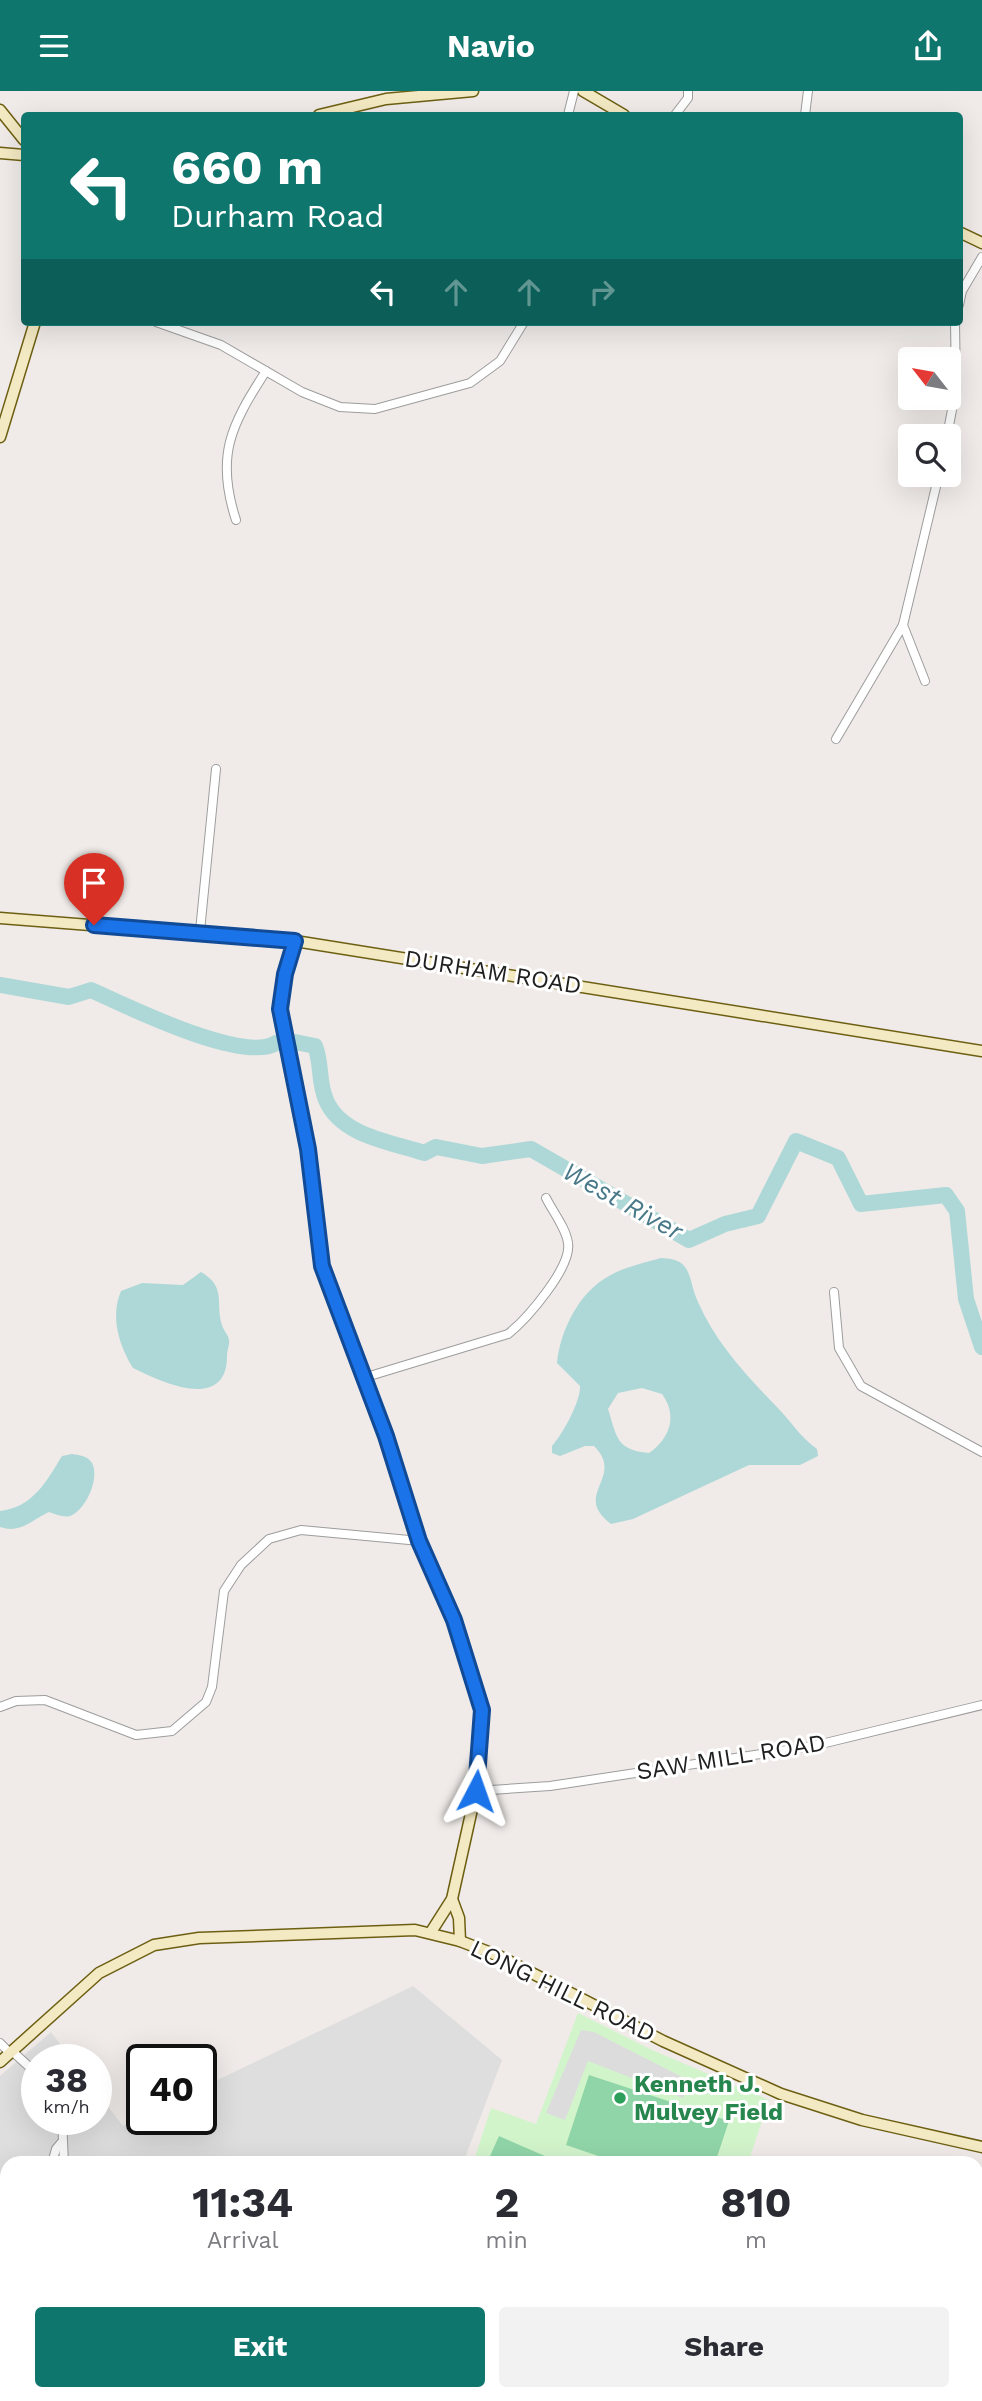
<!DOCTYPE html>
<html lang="en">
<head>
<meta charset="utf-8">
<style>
  :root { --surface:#fff; --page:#f2f2f3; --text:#2b2b33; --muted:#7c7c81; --accent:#0f766e }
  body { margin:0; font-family:"Work Sans",sans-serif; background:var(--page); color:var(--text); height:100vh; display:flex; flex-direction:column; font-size:26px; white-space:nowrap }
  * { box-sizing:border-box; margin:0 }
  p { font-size:23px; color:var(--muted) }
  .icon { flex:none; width:38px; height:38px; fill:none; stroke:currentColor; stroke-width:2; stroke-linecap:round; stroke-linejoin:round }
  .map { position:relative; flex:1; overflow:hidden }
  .details { position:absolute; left:0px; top:2065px; width:984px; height:245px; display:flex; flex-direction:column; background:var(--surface); border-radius:21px 21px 0 0; box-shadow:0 7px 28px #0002 }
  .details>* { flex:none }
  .hud { position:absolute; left:21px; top:21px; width:942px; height:214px; border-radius:7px; box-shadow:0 7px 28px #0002; background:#0f766e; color:#fff; overflow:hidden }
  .needle { width:46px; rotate:301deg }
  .buttons { position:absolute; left:898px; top:256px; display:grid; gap:14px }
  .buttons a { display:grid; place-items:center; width:63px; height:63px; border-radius:7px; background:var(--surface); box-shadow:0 7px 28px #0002; font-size:35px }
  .speed { position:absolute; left:21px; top:1953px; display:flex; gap:14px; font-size:35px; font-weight:700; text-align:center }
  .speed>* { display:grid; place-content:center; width:91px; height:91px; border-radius:50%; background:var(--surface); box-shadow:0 7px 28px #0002; line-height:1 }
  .speed small { font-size:18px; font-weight:400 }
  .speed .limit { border:4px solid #111; border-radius:10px; background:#fff; color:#111 }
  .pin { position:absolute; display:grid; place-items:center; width:60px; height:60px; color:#fff; margin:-72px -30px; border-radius:50% 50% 50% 0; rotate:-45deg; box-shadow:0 0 7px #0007 }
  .pin .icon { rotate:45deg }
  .me { position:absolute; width:77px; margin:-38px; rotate:4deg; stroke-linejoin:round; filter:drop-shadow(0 0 5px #0008) }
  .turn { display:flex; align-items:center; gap:24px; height:147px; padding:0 35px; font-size:32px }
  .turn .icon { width:91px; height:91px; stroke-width:2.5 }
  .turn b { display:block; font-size:49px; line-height:60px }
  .lanes { display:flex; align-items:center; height:66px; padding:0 35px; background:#0003; justify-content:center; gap:35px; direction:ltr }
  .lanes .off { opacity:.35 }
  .eta { display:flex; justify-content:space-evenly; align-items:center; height:119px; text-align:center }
  .eta b { font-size:42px; font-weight:700; line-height:49px }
  .action { display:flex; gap:14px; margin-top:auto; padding:14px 35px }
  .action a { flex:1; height:80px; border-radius:7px; background:var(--accent); color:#fff; font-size:28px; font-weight:700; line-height:80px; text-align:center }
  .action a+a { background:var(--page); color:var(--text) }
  header { display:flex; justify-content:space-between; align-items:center; height:91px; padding:0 35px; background:var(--accent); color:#fff; font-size:32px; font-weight:700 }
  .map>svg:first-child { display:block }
  .residential { fill:#dedede }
  .park { fill:#d2f4cb }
  .pitch { fill:#90d5a8 }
  .parking { fill:#dcdcdc }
  .water { fill:#aed8d7; fill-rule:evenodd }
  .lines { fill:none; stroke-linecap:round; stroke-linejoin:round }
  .river { stroke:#aed8d7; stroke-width:16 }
  .street-casing { stroke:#9d9d9d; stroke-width:10 }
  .secondary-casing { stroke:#6d5f12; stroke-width:13 }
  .street { stroke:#fff; stroke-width:8 }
  .secondary { stroke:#f3e9c3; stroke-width:10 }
  .route-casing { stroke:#114b97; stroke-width:18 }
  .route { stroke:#1a73e8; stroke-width:12 }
  .leisure-dot { fill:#2e9e5b; stroke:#fff; stroke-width:2.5 }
  .labels { text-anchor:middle; stroke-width:6; stroke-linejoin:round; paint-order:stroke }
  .street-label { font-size:24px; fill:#202020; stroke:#fff }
  .leisure-label { font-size:24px; font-weight:bold; fill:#27864d; stroke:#fff; text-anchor:start }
  .water-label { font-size:26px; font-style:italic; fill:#497988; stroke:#fff }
</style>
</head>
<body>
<header><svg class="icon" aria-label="menu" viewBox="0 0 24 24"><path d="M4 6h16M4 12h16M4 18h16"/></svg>Navio<svg class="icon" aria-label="share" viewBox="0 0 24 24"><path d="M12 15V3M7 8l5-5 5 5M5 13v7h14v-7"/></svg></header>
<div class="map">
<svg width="982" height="2310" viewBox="0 0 982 2310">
  <rect width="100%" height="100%" fill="#f0ebe8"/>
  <!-- residential -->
  <polygon class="residential" points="413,1895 502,1969 463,2072 7,2072 7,2303 380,2303 379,2310 0,2310 0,1985 51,1941 72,1969 37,1969 37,2028 96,2028 96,2000 123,2035 142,2026 201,2028 201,1997"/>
  <!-- park -->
  <polygon class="park" points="578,1922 652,1959 769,2009 748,2072 473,2072 491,2017 536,2033"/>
  <!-- pitch -->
  <g class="pitch">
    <polygon points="589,1984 729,2030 715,2072 619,2072 566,2054"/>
    <polygon points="499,2045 554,2069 553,2072 487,2072"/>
  </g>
  <!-- parking -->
  <polygon class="parking" points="581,1939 594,1941 690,1990 683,2007 588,1970 565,2029 546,2022"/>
  <!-- water -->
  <g class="water">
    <path d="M 661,1167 C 694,1168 687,1187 698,1211 C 716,1252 746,1284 776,1315 C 792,1331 799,1345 817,1358 L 818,1365 L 800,1374 L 749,1374 L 633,1428 L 611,1433 C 571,1403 626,1387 594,1355 L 585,1355 L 560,1365 L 552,1362 L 552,1355 C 562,1344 581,1310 580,1295 L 557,1272 C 560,1240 579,1201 609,1185 C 624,1176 644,1172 661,1167 ZM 642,1297 L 662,1303 C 678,1325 670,1347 649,1362 C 616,1359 617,1346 608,1318 L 618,1302 Z"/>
    <path d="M 201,1181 C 227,1196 215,1212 222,1234 C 223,1239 228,1243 229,1249 C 230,1253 227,1259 227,1265 C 227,1321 163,1292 133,1277 C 119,1254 110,1226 121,1200 L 142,1192 L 183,1194 Z"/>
    <path d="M 72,1363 C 79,1364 88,1365 92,1372 C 100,1387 86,1419 70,1425 C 63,1427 56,1423 49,1421 C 31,1429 21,1443 0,1436 L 0,1420 C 33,1416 46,1391 62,1365 Z"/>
  </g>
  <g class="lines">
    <!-- river -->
    <g class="river">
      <path d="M 0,894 L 69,906 L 91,899 C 126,915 244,973 276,952"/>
      <path d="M 295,951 L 315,955 C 322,972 318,991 326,1009 C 341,1045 391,1051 424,1062 L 436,1056 L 482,1065 L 531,1058 L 689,1149 L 725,1133 L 758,1125 L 796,1050 L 838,1067 L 861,1113 L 946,1104 L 957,1120 L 966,1208 L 982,1256"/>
    </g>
    <!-- street casing -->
    <g class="street-casing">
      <g id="street">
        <polyline points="568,24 574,0"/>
        <polyline points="675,24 688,7 688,0"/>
        <polyline points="805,24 808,0"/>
        <polyline points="959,214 962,200 982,166"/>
        <polyline points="156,231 221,254 302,301 340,316 375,318 470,292 500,270 524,231"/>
        <polyline points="947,345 956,298 955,231"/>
        <path d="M 236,429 C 215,365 231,334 266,280"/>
        <polyline points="925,590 903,534 939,383"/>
        <polyline points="836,648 903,534"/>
        <polyline points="200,840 216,678"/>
        <polyline points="834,1201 839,1257 861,1295 982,1361"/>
        <path d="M 363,1287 L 508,1243 C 527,1228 572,1176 568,1152 C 566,1137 553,1121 546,1107"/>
        <polyline points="0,1616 16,1610 45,1609 136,1644 172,1640 206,1611 212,1596 224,1500 241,1474 269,1448 301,1439 420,1450"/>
        <polyline points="476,1700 550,1695 813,1655 982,1614"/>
        <polyline points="0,1952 10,1962"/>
        <polyline points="12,1960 37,1983"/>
        <polyline points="62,2028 64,2072"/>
        <polyline points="52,2072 56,2058 61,2052"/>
        <polyline points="232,2303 249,2310"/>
        <polyline points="84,2310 86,2303"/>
      </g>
    </g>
    <!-- secondary casing -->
    <g class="secondary-casing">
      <g id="secondary">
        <polyline points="583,0 624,24"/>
        <polyline points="0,19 24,49"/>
        <polyline points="319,24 386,8 473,0"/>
        <polyline points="0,62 24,64"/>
        <polyline points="959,141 982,152"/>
        <polyline points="0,346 35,231"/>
        <polyline points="0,827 295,850 982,960"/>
        <polyline points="295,850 285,883 280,918 308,1058 322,1175 386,1345 420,1450 454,1529 482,1619 476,1700 452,1808 431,1841"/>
        <polyline points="452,1808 459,1827 460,1850"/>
        <polyline points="0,1971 99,1882 154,1854 199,1847 415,1839 460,1850 499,1865 663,1950 781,2003 862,2029 982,2056"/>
      </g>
    </g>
    <!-- street -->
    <use href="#street" class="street"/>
    <!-- secondary -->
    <use href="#secondary" class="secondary"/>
  </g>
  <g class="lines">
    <!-- route casing -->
    <g class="route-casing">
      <polyline id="route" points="94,834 295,850 285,883 280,918 308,1058 322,1175 386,1345 419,1450 454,1529 482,1619 476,1700"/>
    </g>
    <!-- route -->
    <use href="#route" class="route"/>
  </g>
  <!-- markers -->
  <circle class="leisure-dot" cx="620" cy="2007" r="7"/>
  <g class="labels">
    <!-- street labels -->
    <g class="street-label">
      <text transform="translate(493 881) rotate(9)" y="8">DURHAM ROAD</text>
      <text transform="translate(731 1666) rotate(-9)" y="8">SAW MILL ROAD</text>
      <text transform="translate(563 1900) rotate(26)" y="8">LONG HILL ROAD</text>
    </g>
    <!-- leisure labels -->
    <g class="leisure-label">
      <text x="634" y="2001">Kenneth J.<tspan x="634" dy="28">Mulvey Field</tspan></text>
    </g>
    <!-- water labels -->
    <g class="water-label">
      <text transform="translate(623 1110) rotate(29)" y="9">West River</text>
    </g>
  </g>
</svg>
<div class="buttons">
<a><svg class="needle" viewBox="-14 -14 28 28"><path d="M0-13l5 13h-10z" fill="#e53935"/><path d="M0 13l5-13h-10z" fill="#7c7c81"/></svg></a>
<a><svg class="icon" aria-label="search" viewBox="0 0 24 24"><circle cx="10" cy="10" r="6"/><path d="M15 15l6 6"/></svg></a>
</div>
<div class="speed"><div>38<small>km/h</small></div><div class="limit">40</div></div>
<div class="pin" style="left:94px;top:834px;background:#d93025"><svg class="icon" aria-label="arrive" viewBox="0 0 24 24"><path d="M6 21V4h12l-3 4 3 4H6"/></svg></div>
<svg class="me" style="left:476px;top:1700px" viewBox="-20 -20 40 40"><path d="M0-17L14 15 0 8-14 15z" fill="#1a73e8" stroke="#fff" stroke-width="4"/></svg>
<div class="hud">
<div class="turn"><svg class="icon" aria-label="left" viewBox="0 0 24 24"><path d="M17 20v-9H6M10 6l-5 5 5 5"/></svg><div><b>660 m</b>Durham Road</div></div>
<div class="lanes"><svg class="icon" aria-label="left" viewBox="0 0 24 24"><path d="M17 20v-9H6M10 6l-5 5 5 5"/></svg><svg class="icon off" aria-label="ahead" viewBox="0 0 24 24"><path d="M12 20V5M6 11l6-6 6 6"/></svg><svg class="icon off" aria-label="ahead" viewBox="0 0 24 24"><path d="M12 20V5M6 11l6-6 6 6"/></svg><svg class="icon off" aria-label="right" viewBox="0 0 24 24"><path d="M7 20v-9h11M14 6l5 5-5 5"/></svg></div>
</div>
<section class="details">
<div class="eta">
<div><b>11:34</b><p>Arrival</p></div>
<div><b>2</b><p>min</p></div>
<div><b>810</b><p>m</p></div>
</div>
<div class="action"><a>Exit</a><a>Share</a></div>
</section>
</div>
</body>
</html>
